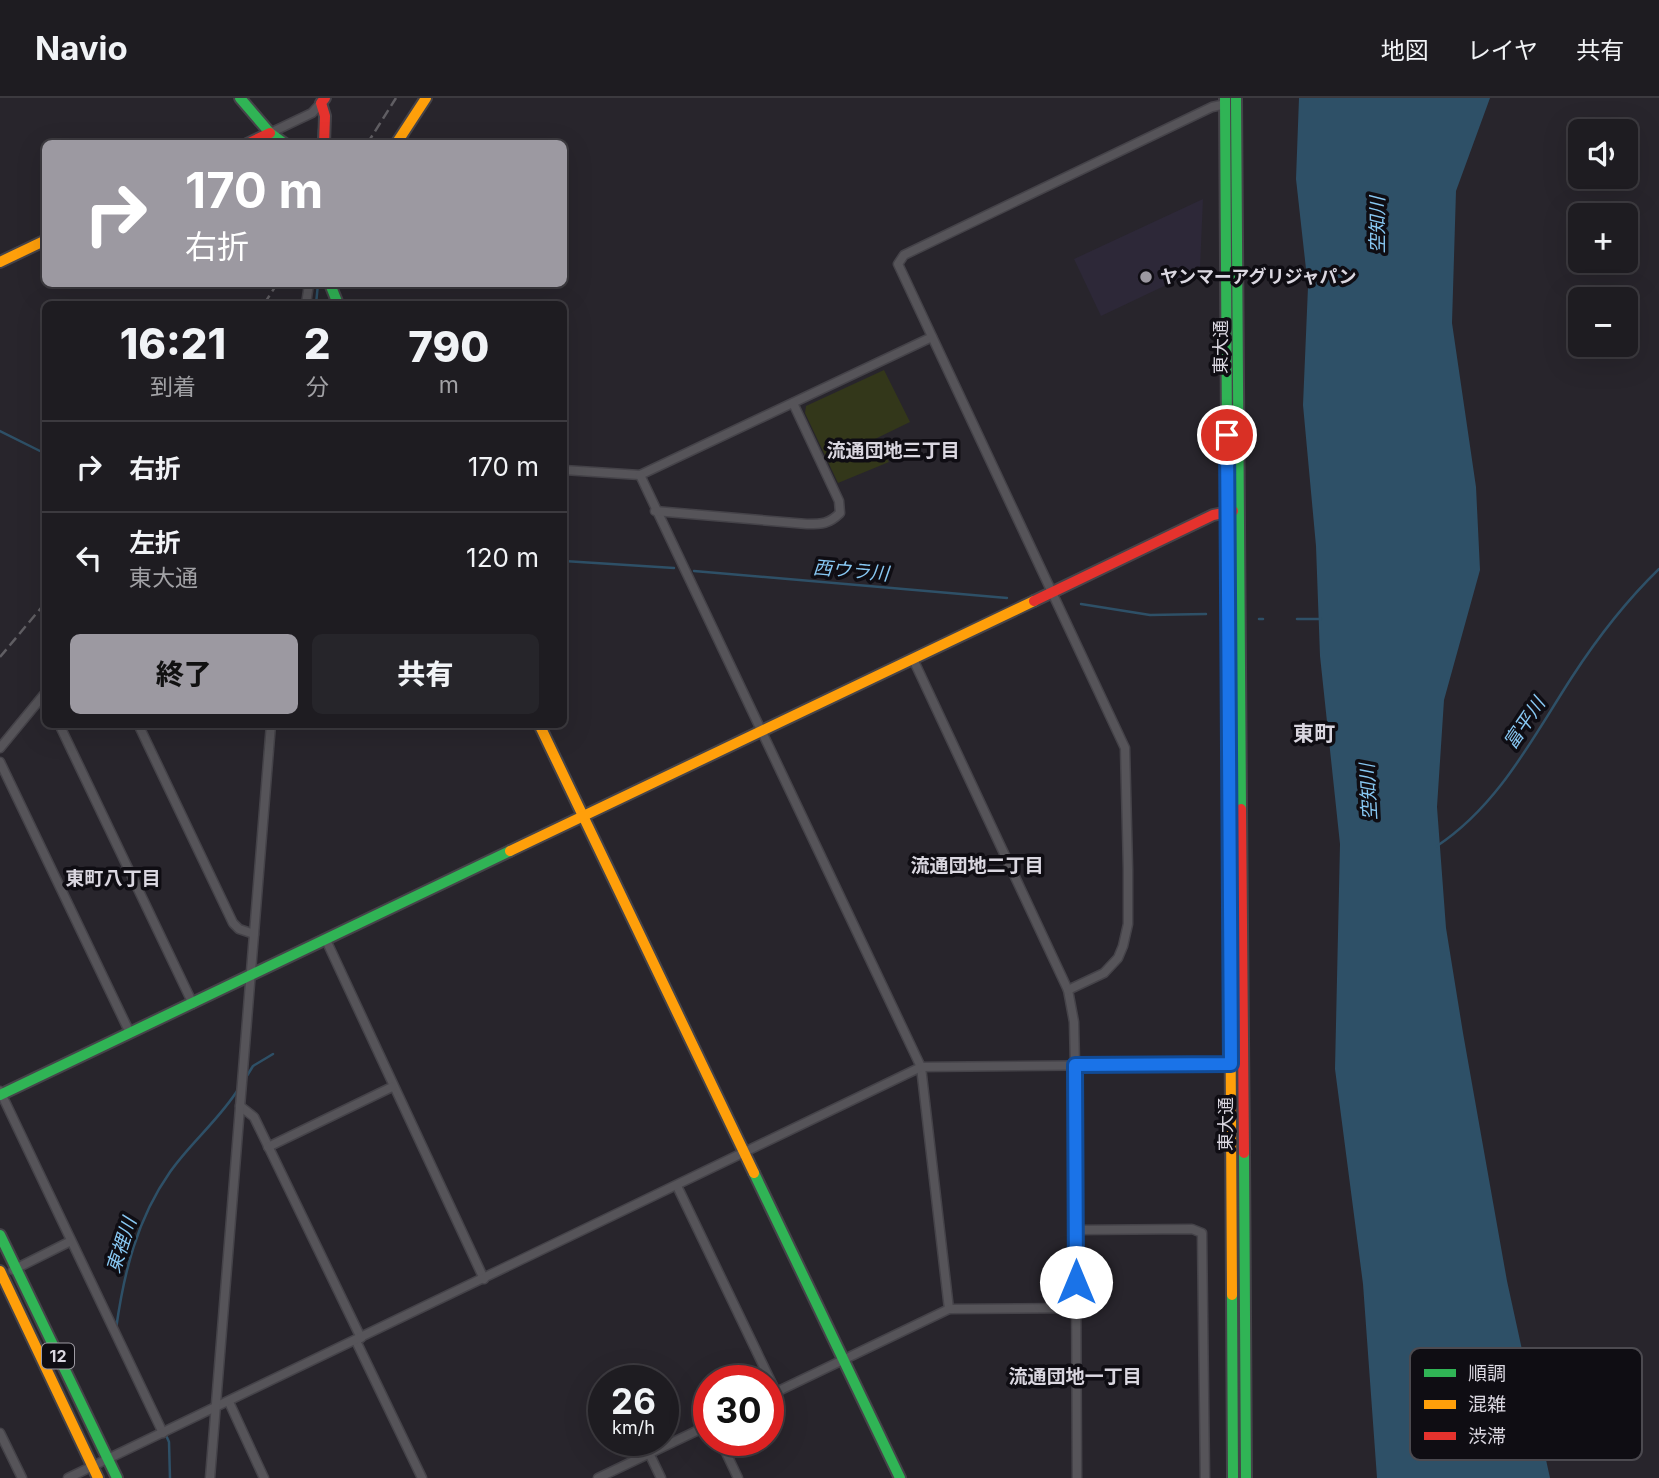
<!DOCTYPE html>
<html lang="ja">
<head>
<meta charset="utf-8">
<style>
  :root { --surface:#1e1c21; --page:#26252a; --text:#f1f3f6; --muted:#a1a1a5; --line:#3c3a3f; --accent:#9c99a1 }
  body { margin:0; font-family:Inter,"Noto Sans JP",sans-serif; background:var(--page); color:var(--text); height:100vh; display:flex; flex-direction:column; font-size:26px; white-space:nowrap }
  * { box-sizing:border-box; margin:0 }
  p { font-size:23px; color:var(--muted) }
  .icon { flex:none; width:38px; height:38px; fill:none; stroke:currentColor; stroke-width:2; stroke-linecap:round; stroke-linejoin:round }
  .map { position:relative; flex:1; overflow:hidden }
  .drawer { position:absolute; left:42px; top:203px; width:525px; height:427px; display:flex; flex-direction:column; background:var(--surface); border-radius:10px; box-shadow:0 7px 28px #0002,0 0 0 2px var(--line) }
  .drawer>* { flex:none }
  .hud { position:absolute; left:42px; top:42px; width:525px; height:147px; border-radius:10px; box-shadow:0 7px 28px #0002,0 0 0 2px var(--line); background:#9c99a1; color:#fff; overflow:hidden }
  .fabs { position:absolute; left:1568px; top:21px; display:grid; gap:14px }
  .fabs a { display:grid; place-items:center; width:70px; height:70px; border-radius:10px; background:var(--surface); box-shadow:0 7px 28px #0002,0 0 0 2px var(--line); font-size:35px }
  .speed { position:absolute; left:588px; top:1267px; display:flex; gap:14px; font-size:35px; font-weight:700; text-align:center }
  .speed>* { display:grid; place-content:center; width:91px; height:91px; border-radius:50%; background:var(--surface); box-shadow:0 7px 28px #0002,0 0 0 2px var(--line); line-height:1 }
  .speed small { font-size:18px; font-weight:400 }
  .speed .limit { border:10px solid #d22; background:#fff; color:#111 }
  .pin { position:absolute; display:grid; place-items:center; width:60px; height:60px; color:#fff; margin:-30px; border:4px solid #fff; border-radius:50%; box-shadow:0 2px 7px #0007 }
  .me { position:absolute; width:77px; margin:-38px; rotate:0deg; stroke-linejoin:round; filter:drop-shadow(0 0 5px #0008) }
  .turn { display:flex; align-items:center; gap:24px; height:147px; padding:0 28px; font-size:32px }
  .turn .icon { width:91px; height:91px; stroke-width:2.5 }
  .turn b { display:block; font-size:49px; line-height:60px }
  .eta { display:flex; justify-content:space-evenly; align-items:center; height:119px; text-align:center }
  .eta b { font-size:42px; font-weight:800; line-height:49px }
  .primary-button { display:flex; gap:14px; margin-top:auto; padding:14px 28px }
  .primary-button a { flex:1; height:80px; border-radius:10px; background:var(--accent); color:#111; font-size:28px; font-weight:800; line-height:80px; text-align:center }
  .primary-button a+a { background:var(--page); color:var(--text) }
  ul { padding:0; list-style:none }
  li { display:flex; align-items:center; gap:21px; height:91px; padding:0 28px; border-top:2px solid var(--line) }
  li div { flex:1 }
  li b { display:block; font-size:26px }
  li em { font-style:normal }
  header { display:flex; align-items:center; gap:42px; box-sizing:border-box; height:98px; padding:0 35px; background:var(--surface); border-bottom:2px solid var(--line) }
  header strong { font-size:33px }
  nav { display:flex; gap:38px; margin-inline-start:auto; font-size:24px }
  .map>svg:first-child { display:block }
  .built { fill:#2d2838 }
  .green { fill:#33371a }
  .water { fill:#2e5067 }
  .lines { fill:none; stroke-linecap:round; stroke-linejoin:round }
  .stream { stroke:#2e5067; stroke-width:2.5 }
  .street-casing { stroke:#454349; stroke-width:11 }
  .fast-casing { stroke:#454349; stroke-width:14 }
  .slow-casing { stroke:#454349; stroke-width:14 }
  .jam-casing { stroke:#454349; stroke-width:14 }
  .street { stroke:#565459; stroke-width:8 }
  .fast { stroke:#30b455; stroke-width:10 }
  .slow { stroke:#ff9f0a; stroke-width:10 }
  .jam { stroke:#e5322d; stroke-width:10 }
  .rail { stroke:#605e63; stroke-width:2.5; stroke-dasharray:10 5; stroke-linecap:butt }
  .route-casing { stroke:#114b97; stroke-width:18 }
  .route { stroke:#1a73e8; stroke-width:12 }
  .poi-dot { fill:#9c99a1; stroke:#0f0d13; stroke-width:2.5 }
  .labels { text-anchor:middle; stroke-width:7; stroke-linejoin:round; paint-order:stroke }
  .shield { fill:#0f0d13; stroke:#9d9aa2; stroke-width:2 }
  .shield-label { font-size:16px; font-weight:bold; fill:#dad7e0 }
  .poi-label { font-size:18px; font-weight:bold; fill:#dad7e0; stroke:#0f0d13; text-anchor:start }
  .street-label { font-size:18px; fill:#dad7e0; stroke:#0f0d13 }
  .water-label { font-size:19px; font-style:italic; fill:#88c8f3; stroke:#0f0d13 }
  .neighbourhood-label { font-size:19px; font-weight:bold; fill:#dad7e0; stroke:#0f0d13 }
  .quarter-label { font-size:21px; font-weight:bold; fill:#dad7e0; stroke:#0f0d13 }
  .key { fill:#0f0d13; stroke:#4c4a50; stroke-width:2 }
  .key-label { font-size:19px; fill:#dad7e0 }
</style>
</head>
<body>
<header>
<strong>Navio</strong>
<nav><a>地図</a><a>レイヤ</a><a>共有</a></nav>
</header>
<div class="map">
<svg width="1659" height="1380" viewBox="0 0 1659 1380">
  <rect width="100%" height="100%" fill="#28252c"/>
  <!-- built -->
  <polygon class="built" points="1203,101 1200,171 1101,218 1074,161"/>
  <!-- green -->
  <polygon class="green" points="884,272 910,324 875,341 889,364 838,385 805,315 806,308"/>
  <!-- water -->
  <polygon class="water" points="1299,0 1490,0 1456,93 1452,225 1476,389 1480,472 1444,602 1437,709 1446,830 1463,935 1507,1183 1550,1380 1377,1380 1363,1186 1335,971 1340,746 1320,558 1316,448 1303,307 1308,189 1296,81"/>
  <g class="lines">
    <!-- stream -->
    <g class="stream">
      <polyline points="318,46 319,31"/>
      <polyline points="316,206 318,186"/>
      <polyline points="0,333 46,356"/>
      <polyline points="564,463 674,470"/>
      <polyline points="694,473 1007,500"/>
      <polyline points="1081,506 1150,517 1206,516"/>
      <polyline points="1259,521 1263,521"/>
      <polyline points="1297,521 1321,521"/>
      <path d="M 1437,748 C 1499,707 1533,639 1572,579 C 1598,539 1625,504 1659,471"/>
      <polyline points="245,981 253,968 273,956"/>
      <path d="M 116,1231 C 124,1174 137,1121 170,1074 C 191,1044 220,1021 239,990"/>
      <polyline points="165,1335 169,1344 170,1380"/>
    </g>
    <!-- street casing -->
    <g class="street-casing">
      <g id="street">
        <polyline points="270,35 312,15 321,5"/>
        <polyline points="306,206 309,186"/>
        <polyline points="564,372 640,377 932,239"/>
        <polyline points="640,377 921,969 949,1211"/>
        <path d="M 655,413 L 807,426 C 822,426 829,426 840,415 L 839,403 L 793,305"/>
        <polyline points="913,561 1068,892 1074,924 1075,967 1077,1380"/>
        <polyline points="59,626 193,906"/>
        <polyline points="138,626 233,825 239,831 254,836"/>
        <polyline points="0,650 46,594"/>
        <polyline points="0,664 130,935"/>
        <polyline points="326,842 484,1181"/>
        <polyline points="1068,892 1104,875 1118,860 1123,848 1128,826 1128,771 1125,650 898,166 904,157 1212,9 1226,6"/>
        <polyline points="0,993 163,1335"/>
        <polyline points="240,1008 254,1019 361,1240"/>
        <polyline points="268,1049 392,989"/>
        <polyline points="677,1088 776,1294"/>
        <polyline points="1076,1132 1192,1131 1202,1135 1205,1380"/>
        <polyline points="13,1172 69,1144"/>
        <polyline points="356,1243 422,1380"/>
        <polyline points="768,1298 949,1211 1076,1210"/>
        <polyline points="229,1304 264,1380"/>
        <polyline points="0,1335 22,1380"/>
        <polyline points="720,1342 738,1380"/>
        <polyline points="649,1355 661,1380"/>
        <polyline points="68,1380 921,969 1233,966"/>
        <polyline points="210,1380 271,626"/>
        <polyline points="598,1380 709,1327"/>
      </g>
    </g>
    <!-- fast casing -->
    <g class="fast-casing">
      <g id="fast">
        <polyline points="240,0 270,35 285,46"/>
        <polyline points="1225,0 1229,673"/>
        <polyline points="1236,0 1241,711"/>
        <polyline points="330,186 338,206"/>
        <polyline points="0,997 510,753"/>
        <polyline points="1244,1055 1246,1380"/>
        <polyline points="754,1075 900,1380"/>
        <polyline points="0,1137 117,1380"/>
        <polyline points="1232,1197 1233,1380"/>
      </g>
    </g>
    <!-- slow casing -->
    <g class="slow-casing">
      <g id="slow">
        <polyline points="396,46 426,0"/>
        <polyline points="0,164 46,142"/>
        <polyline points="539,626 754,1075"/>
        <polyline points="1229,673 1232,1197"/>
        <polyline points="510,753 1034,503"/>
        <polyline points="0,1173 98,1380"/>
      </g>
    </g>
    <!-- jam casing -->
    <g class="jam-casing">
      <g id="jam">
        <polyline points="247,46 270,35"/>
        <polyline points="324,46 325,18 321,5 325,0"/>
        <polyline points="1034,503 1213,417 1233,413"/>
        <polyline points="1241,711 1244,1055"/>
      </g>
    </g>
    <!-- street -->
    <use href="#street" class="street"/>
    <!-- fast -->
    <use href="#fast" class="fast"/>
    <!-- slow -->
    <use href="#slow" class="slow"/>
    <!-- jam -->
    <use href="#jam" class="jam"/>
    <!-- rail -->
    <g class="rail">
      <polyline points="367,46 396,0"/>
      <polyline points="264,206 277,186"/>
      <polyline points="0,559 46,504"/>
    </g>
  </g>
  <g class="lines">
    <!-- route casing -->
    <g class="route-casing">
      <polyline id="route" points="1076,1184 1075,967 1231,966 1227,337"/>
    </g>
    <!-- route -->
    <use href="#route" class="route"/>
  </g>
  <!-- markers -->
  <circle class="poi-dot" cx="1146" cy="179" r="7"/>
  <g class="labels">
    <!-- shield labels -->
    <rect class="shield" x="42" y="1245.5" width="32" height="25" rx="5"/>
    <g class="shield-label">
      <text x="58" y="1264">12</text>
    </g>
    <!-- poi labels -->
    <g class="poi-label">
      <text x="1160" y="185">ヤンマーアグリジャパン</text>
    </g>
    <!-- street labels -->
    <g class="street-label">
      <text transform="translate(1221 249) rotate(-90)" y="6">東大通</text>
      <text transform="translate(1226 1026) rotate(-90)" y="6">東大通</text>
    </g>
    <!-- water labels -->
    <g class="water-label">
      <text transform="translate(1377 127) rotate(-90)" y="7">空知川</text>
      <text transform="translate(851 472) rotate(5)" y="7">西ウラ川</text>
      <text transform="translate(1524 625) rotate(-56)" y="7">富平川</text>
      <text transform="translate(1368 694) rotate(-93)" y="7">空知川</text>
      <text transform="translate(121 1147) rotate(-72)" y="7">東裡川</text>
    </g>
    <!-- neighbourhood labels -->
    <g class="neighbourhood-label">
      <text x="893" y="359">流通団地三丁目</text>
      <text x="977" y="774">流通団地二丁目</text>
      <text x="113" y="787">東町八丁目</text>
      <text x="1075" y="1285">流通団地一丁目</text>
    </g>
    <!-- quarter labels -->
    <g class="quarter-label">
      <text x="1314" y="643">東町</text>
    </g>
  </g>
  <!-- legend -->
  <rect x="1410" y="1250" width="232" height="112" rx="10" class="key"/>
  <rect x="1424" y="1271" width="32" height="8" fill="#30b455"/>
  <rect x="1424" y="1302" width="32" height="9" fill="#ff9f0a"/>
  <rect x="1424" y="1334" width="32" height="8" fill="#e5322d"/>
  <g class="key-label">
    <text x="1468" y="1282">順調</text>
    <text x="1468" y="1313">混雑</text>
    <text x="1468" y="1345">渋滞</text>
  </g>
</svg>
<div class="fabs">
<a><svg class="icon" aria-label="sound" viewBox="0 0 24 24"><path d="M4 9h4l5-4v14l-5-4H4zM17 9q2 3 0 6"/></svg></a>
<a>+</a>
<a>−</a>
</div>
<div class="speed"><div>26<small>km/h</small></div><div class="limit">30</div></div>
<div class="pin" style="left:1227px;top:337px;background:#d93025"><svg class="icon" aria-label="arrive" viewBox="0 0 24 24"><path d="M6 21V4h12l-3 4 3 4H6"/></svg></div>
<svg class="me" style="left:1076px;top:1184px" viewBox="-20 -20 40 40"><circle r="19" fill="#fff"/><path d="M0-13L10 11 0 6-10 11z" fill="#1a73e8"/></svg>
<div class="hud">
<div class="turn"><svg class="icon" aria-label="right" viewBox="0 0 24 24"><path d="M7 20v-9h11M14 6l5 5-5 5"/></svg><div><b>170 m</b>右折</div></div>
</div>
<section class="drawer">
<div class="eta">
<div><b>16:21</b><p>到着</p></div>
<div><b>2</b><p>分</p></div>
<div><b>790</b><p>m</p></div>
</div>
<ul>
<li><svg class="icon" aria-label="right" viewBox="0 0 24 24"><path d="M7 20v-9h11M14 6l5 5-5 5"/></svg><div><b>右折</b></div><em>170 m</em></li>
<li><svg class="icon" aria-label="left" viewBox="0 0 24 24"><path d="M17 20v-9H6M10 6l-5 5 5 5"/></svg><div><b>左折</b><p>東大通</p></div><em>120 m</em></li>
</ul>
<div class="primary-button"><a>終了</a><a>共有</a></div>
</section>
</div>
</body>
</html>
